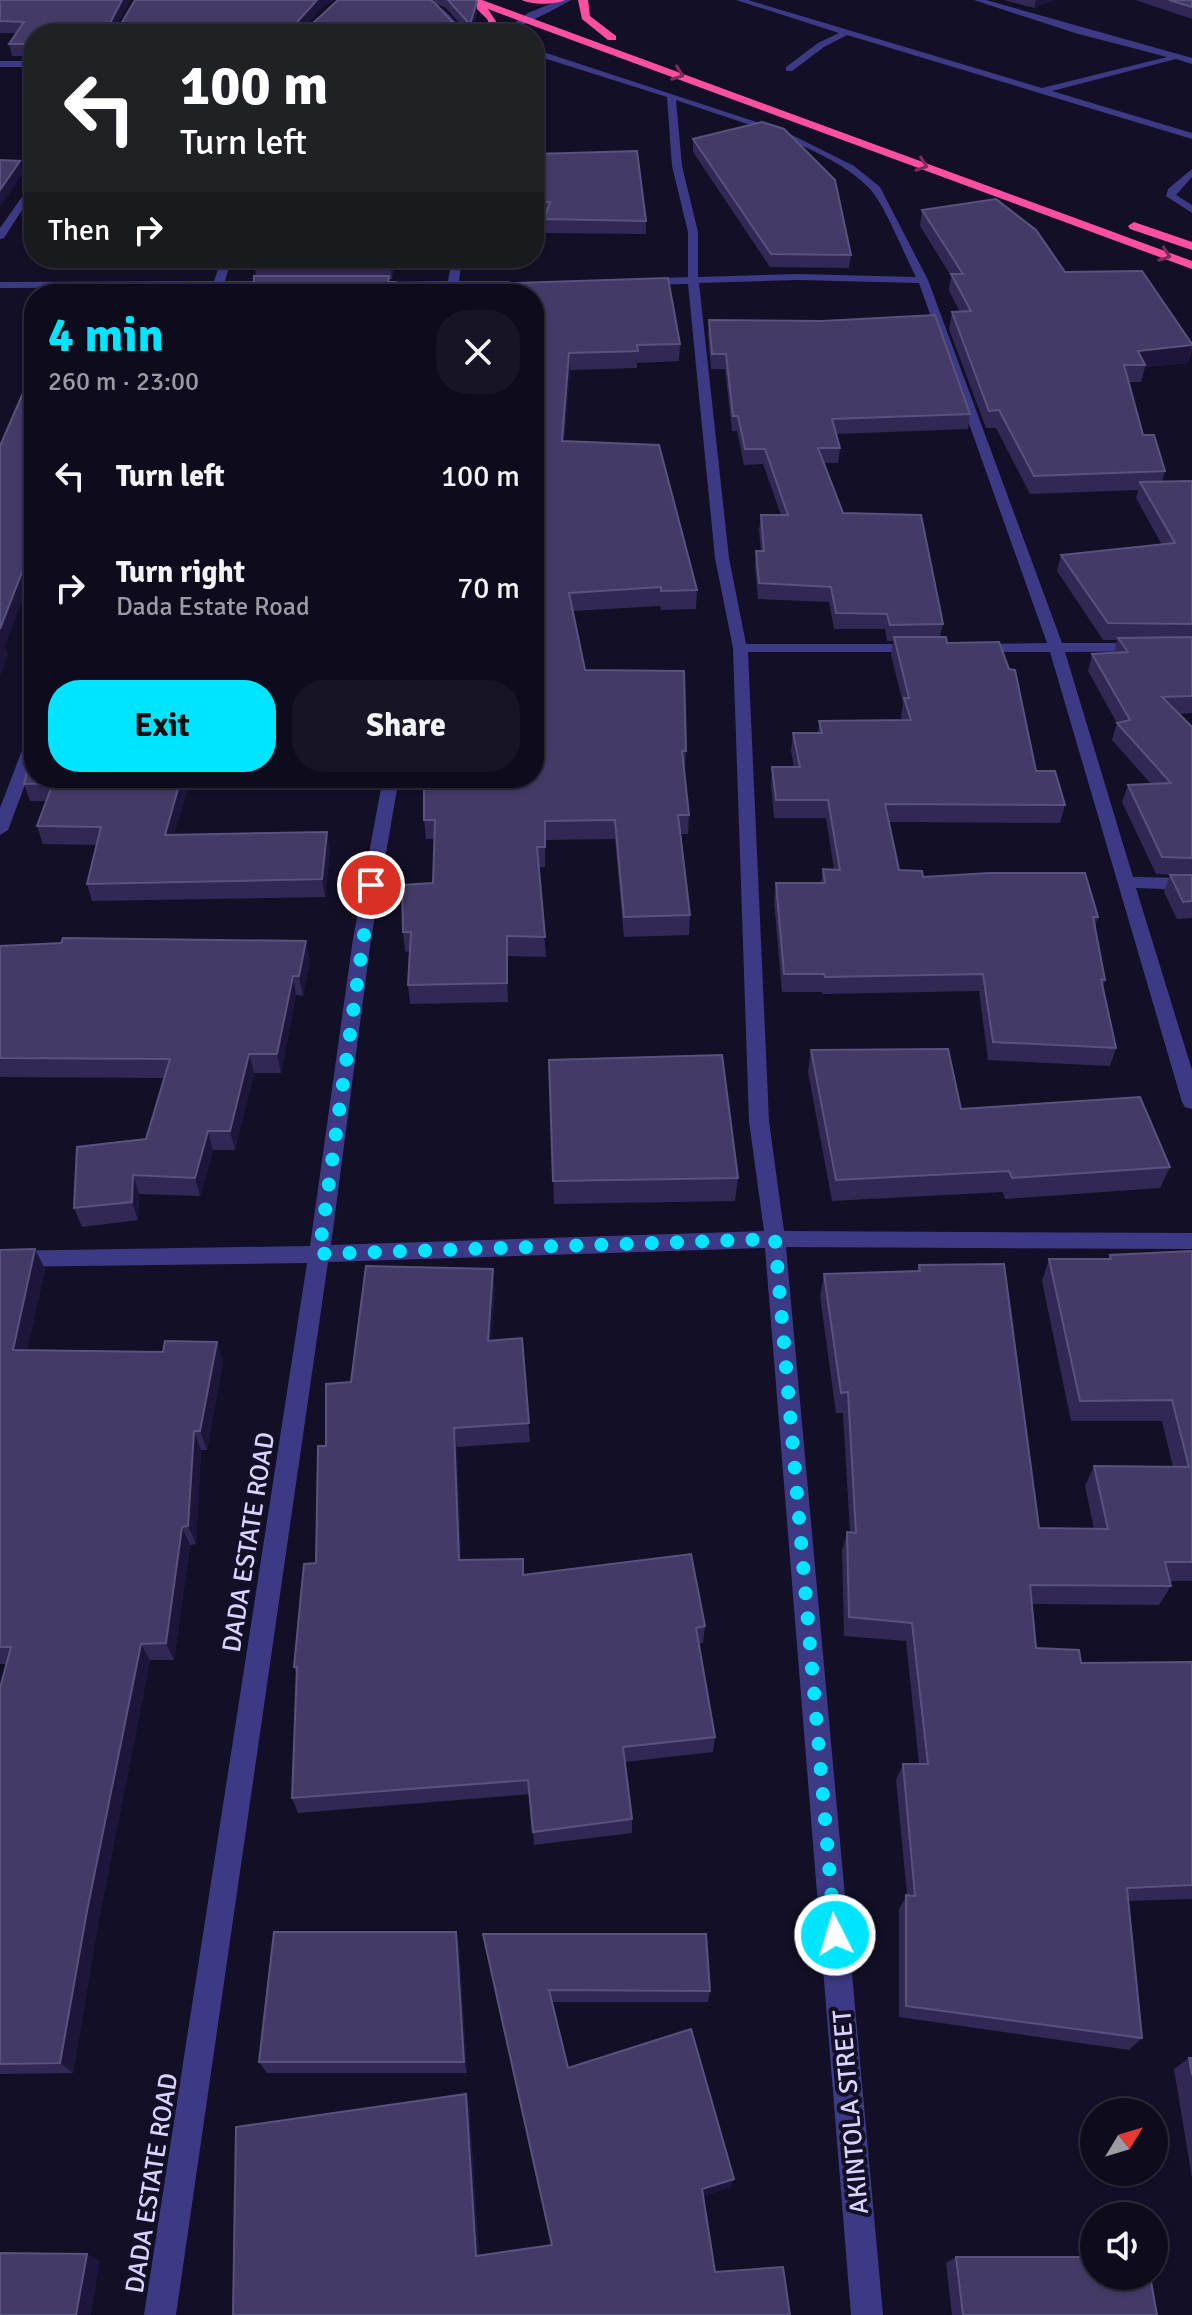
<!DOCTYPE html>
<html lang="en">
<head>
<meta charset="utf-8">
<style>
  :root { --surface:#0e0b1c; --page:#171425; --text:#f1f3f6; --muted:#9b9ba3; --line:#2e2b3b; --accent:#00e5ff }
  body { margin:0; font-family:Signika,sans-serif; background:var(--page); color:var(--text); height:100vh; display:flex; flex-direction:column; font-size:30px; white-space:nowrap }
  * { box-sizing:border-box; margin:0 }
  p { font-size:26px; color:var(--muted) }
  .icon { flex:none; width:44px; height:44px; fill:none; stroke:currentColor; stroke-width:2; stroke-linecap:round; stroke-linejoin:round }
  .map { position:relative; flex:1; overflow:hidden }
  .details { position:absolute; left:24px; top:284px; width:520px; height:504px; display:flex; flex-direction:column; background:var(--surface); border-radius:32px; box-shadow:0 2px 6px #0004,0 0 0 2px var(--line) }
  .details>* { flex:none }
  .top-card { position:absolute; left:24px; top:24px; width:520px; height:244px; border-radius:32px; box-shadow:0 2px 6px #0004,0 0 0 2px var(--line); background:#202124; color:#fff; overflow:hidden }
  .needle { width:52px; rotate:52deg }
  .controls { position:absolute; left:1080px; top:2098px; display:grid; gap:16px }
  .controls a { display:grid; place-items:center; width:88px; height:88px; border-radius:50%; background:var(--surface); box-shadow:0 2px 6px #0004,0 0 0 2px var(--line); font-size:40px }
  .pin { position:absolute; display:grid; place-items:center; width:68px; height:68px; color:#fff; margin:-34px; border:4px solid #fff; border-radius:50%; box-shadow:0 2px 8px #0007 }
  .me { position:absolute; width:88px; margin:-44px; rotate:355deg; stroke-linejoin:round; filter:drop-shadow(0 0 6px #0008) }
  .turn { display:flex; align-items:center; gap:28px; height:168px; padding:0 24px; font-size:36px }
  .turn .icon { width:104px; height:104px; stroke-width:2.5 }
  .turn b { display:block; font-size:56px; line-height:68px }
  .then { display:flex; align-items:center; height:76px; padding:0 24px; background:#0003; gap:16px; font-size:30px }
  .round { display:grid; place-items:center; flex:none; width:84px; height:84px; border-radius:32px; background:var(--page) }
  .head { display:flex; align-items:center; justify-content:space-between; height:136px; padding:0 24px }
  h1 { font-size:48px; font-weight:800; line-height:60px; color:var(--accent) }
  .action { display:flex; gap:16px; margin-top:auto; padding:16px 24px }
  .action a { flex:1; height:92px; border-radius:32px; background:var(--accent); color:#111; font-size:32px; font-weight:800; line-height:92px; text-align:center }
  .action a+a { background:var(--page); color:var(--text) }
  ul { padding:0; list-style:none }
  li { display:flex; align-items:center; gap:24px; height:112px; padding:0 24px }
  li div { flex:1 }
  li b { display:block; font-size:30px }
  li em { font-style:normal }
  .map>svg:first-child { display:block }
  .lines { fill:none; stroke-linecap:round; stroke-linejoin:round }
  .minor { fill:#3d3a85; fill-rule:evenodd }
  .highway { fill:#ff4fa3; fill-rule:evenodd }
  .wall { fill:#312854; fill-rule:evenodd }
  .shaded-wall { fill:#1d163a }
  .building { fill:#433a66; stroke:#5a527e; stroke-width:2 }
  .oneway { stroke:#7d2c5e }
  .route { stroke:#00e5ff; stroke-width:14; stroke-dasharray:0 25.2 }
  .labels { text-anchor:middle; stroke-width:8; stroke-linejoin:round; paint-order:stroke }
  .near-street-label { font-size:26px; fill:#d9d4ff; stroke:#130f26 }
</style>
</head>
<body>
<div class="map">
<svg width="1192" height="2315" viewBox="0 0 1192 2315">
  <rect width="100%" height="100%" fill="#130f26"/>
  <g class="lines">
    <!-- minor -->
    <g class="minor">
      <path d="M 415,0 C 439,0 451,16 465,34 L 457,34 L 438,12 Z"/>
      <path d="M 560,0 L 571,0 C 562,6 506,34 500,34 L 528,13 Z"/>
      <polygon points="736,0 748,0 1042,88 1167,57 1075,33 974,0 986,0 1192,58 1192,64 1176,59 1052,91 1192,133 1192,139 847,35 824,47 792,71 786,71 786,67 818,43 839,33"/>
      <path d="M 534,49 L 784,131 L 854,166 L 880,187 L 928,280 L 1062,643 L 1192,643 L 1192,651 L 1065,652 L 1133,877 L 1192,878 L 1192,890 L 1136,888 L 1192,1070 L 1192,1109 L 1185,1107 L 1182,1102 L 1050,652 L 976,652 L 969,648 L 976,644 L 1047,643 L 919,283 L 798,280 L 699,283 L 729,558 L 746,644 L 920,644 L 927,648 L 920,652 L 748,652 L 769,1121 L 784,1231 L 1192,1233 L 1192,1249 L 786,1247 L 883,2315 L 851,2315 L 765,1248 L 328,1262 L 176,2315 L 144,2315 L 307,1263 L 0,1267 L 0,1251 L 310,1246 L 353,939 L 383,778 L 399,778 L 371,939 L 331,1245 L 764,1231 L 749,1121 L 733,648 L 715,558 L 688,284 L 641,285 L 636,282 L 641,279 L 688,277 L 688,232 L 672,166 L 667,97 L 534,55 ZM 676,100 C 730,119 832,147 870,189 C 886,207 904,254 916,277 L 798,274 L 698,277 L 698,232 L 682,166 Z"/>
      <rect x="0" y="61" width="34" height="6"/>
      <polygon points="1192,169 1192,177 1176,195 1192,205 1192,213 1166,196 1168,189"/>
      <polygon points="34,180 34,191 4,238 0,239 0,228"/>
      <polygon points="222,258 232,258 225,281 257,281 262,284 257,287 221,287 216,294 204,294 209,287 0,288 0,282 214,281"/>
      <polygon points="452,258 462,258 459,281 509,281 514,284 509,287 458,288 458,294 446,294 447,288 369,288 364,285 369,282 448,281"/>
      <polygon points="34,735 34,761 8,830 0,835 0,808 26,740"/>
    </g>
    <!-- highway -->
    <g class="highway">
      <polygon points="468,0 482,0 1192,261 1192,269 488,9 504,34 494,34 487,19"/>
      <path d="M 522,0 L 565,0 C 555,5 532,5 522,0 Z"/>
      <polygon points="578,0 588,0 590,16 616,36 616,40 608,40 582,19"/>
      <polygon points="1134,222 1192,242 1192,250 1130,229 1128,226"/>
    </g>
  </g>
  <!-- wall -->
  <g class="wall">
    <path d="M 0,0 L 118,24 L 319,10 L 306,25 L 312,24 L 338,0 L 475,0 L 477,13 L 471,34 L 34,34 L 34,56 L 12,56 L 9,44 L 16,33 L 0,33 ZM 435,3 L 446,8 L 461,25 L 454,24 Z"/>
    <polygon points="1004,0 1054,0 1034,8"/>
    <polygon points="1135,0 1192,0 1192,19"/>
    <polygon points="693,139 851,255 849,268 770,267 693,152"/>
    <polygon points="534,154 646,221 646,234 544,233 544,219 545,215 534,215"/>
    <polygon points="34,189 34,215 32,215 29,202"/>
    <polygon points="922,210 1065,272 1192,344 1192,349 1188,363 1145,367 1141,382 1128,382 1143,435 1165,471 1162,482 1192,481 1192,713 1179,714 1192,727 1192,918 1177,919 1164,892 1170,875 1179,875 1156,874 1122,802 1128,785 1151,784 1112,740 1117,723 1088,671 1092,654 1114,653 1117,640 1103,640 1057,571 1061,555 1162,545 1136,498 1138,490 1030,494 996,428 986,428 949,329 952,312 960,312 949,291 951,276 920,226"/>
    <polygon points="254,258 396,258 392,279 390,279 390,282 396,282 397,294 228,294 254,283 256,276"/>
    <polygon points="534,294 680,344 679,361 637,363 637,368 570,370 564,442 697,590 696,609 661,610 660,606 573,611 585,670 686,751 685,770 684,770 689,815 688,834 681,834 690,915 689,935 624,937 615,839 545,840 545,867 539,867 546,957 508,956 508,1002 410,1004 408,985 410,951 405,952 403,932 433,883 435,839 426,839 424,820 534,778"/>
    <polygon points="709,320 970,414 968,429 836,434 840,448 838,463 824,463 843,513 943,624 940,637 947,643 1036,771 1065,805 1060,823 889,822 899,870 923,877 1098,917 1095,927 1105,980 1103,987 1116,1048 1110,1066 988,1060 979,991 822,994 822,992 782,992 774,901 776,883 821,883 823,869 834,870 826,818 774,818 771,785 772,767 794,767 791,751 793,733 818,733 819,721 902,720 901,716 903,703 891,655 893,641 887,641 885,629 834,629 829,602 758,599 755,567 756,551 761,551 759,530 761,515 781,515 763,464 744,465 737,431 732,431 725,369 711,369 708,335"/>
    <polygon points="34,778 191,778 174,834 330,849 325,897 92,901 87,884 97,845 43,844 37,826 47,801 30,801 24,784"/>
    <polygon points="0,946 310,960 303,996 296,995 281,1073 254,1073 235,1150 213,1150 200,1196 139,1194 138,1220 82,1227 74,1208 146,1139 164,1078 0,1077"/>
    <polygon points="811,1050 961,1109 1170,1167 1160,1188 1005,1199 1003,1192 832,1201 808,1072"/>
    <polygon points="549,1060 738,1178 735,1201 554,1204"/>
    <polygon points="35,1249 45,1269 27,1350 163,1352 217,1342 223,1362 207,1450 201,1450 196,1544 190,1545 174,1660 150,1660 98,1924 73,2073 0,2074 0,1688 6,1664 0,1664 0,1250"/>
    <polygon points="1192,1251 1192,1581 1170,1581 1171,1586 1159,1605 1032,1604 1036,1648 1081,1663 1192,1662 1192,1899 1128,1901 1142,2038 1129,2050 899,2017 899,1909 907,1895 896,1780 903,1764 919,1764 906,1641 844,1636 842,1551 847,1532 850,1532 843,1413 836,1413 820,1296 824,1274 917,1271 919,1265 1039,1528 1094,1529 1085,1486 1094,1466 1173,1467 1162,1421 1071,1421 1042,1281 1049,1259 1108,1259 1110,1255"/>
    <polygon points="495,1289 491,1341 522,1338 530,1442 457,1447 461,1560 524,1575 705,1626 703,1643 699,1644 715,1737 713,1752 625,1762 632,1819 632,1833 534,1845 530,1794 298,1813 292,1798 297,1675 294,1667 316,1563 326,1446 351,1382"/>
    <polygon points="483,1934 710,1991 708,2002 552,2002 568,2068 734,2179 730,2187 703,2196 715,2272 233,2315 469,2104 479,2256 551,2245"/>
    <polygon points="459,1945 467,2073 267,2073 259,2062"/>
    <polygon points="1189,2058 1192,2058 1192,2178 1174,2069"/>
    <polygon points="956,2257 1157,2315 952,2315 946,2263"/>
  </g>
  <!-- shaded-wall -->
  <g class="shaded-wall">
    <polygon points="122,0 131,0 112,34 109,25"/>
    <polygon points="317,0 334,0 319,10 300,32 298,21"/>
    <polygon points="1036,0 1054,0 1034,8"/>
    <polygon points="477,2 477,13 471,34 467,34"/>
    <polygon points="20,161 23,173 0,207 0,190"/>
    <polygon points="392,258 396,258 392,279 391,265"/>
    <polygon points="1192,345 1188,363 1145,367 1145,365 1138,351"/>
    <polygon points="569,353 570,370 562,460 562,441"/>
    <polygon points="34,541 34,570 5,646 8,656 0,676 0,629"/>
    <polygon points="181,778 191,778 169,852 165,835"/>
    <polygon points="327,832 330,849 325,897 322,879"/>
    <polygon points="507,936 508,956 508,1002 507,983"/>
    <polygon points="306,941 310,960 303,996 299,976"/>
    <polygon points="293,976 296,995 281,1073 277,1054"/>
    <polygon points="249,1054 254,1073 235,1150 230,1131"/>
    <polygon points="208,1131 213,1150 200,1196 195,1178"/>
    <polygon points="133,1175 139,1194 138,1220 132,1202"/>
    <polygon points="35,1249 45,1269 23,1370 13,1350"/>
    <polygon points="493,1269 495,1289 490,1360 488,1341"/>
    <polygon points="217,1342 223,1362 207,1450 200,1431"/>
    <polygon points="454,1428 457,1447 462,1578 459,1560"/>
    <polygon points="194,1431 201,1450 196,1544 188,1526"/>
    <polygon points="182,1527 190,1545 174,1660 166,1643"/>
    <polygon points="141,1644 150,1660 98,1924 73,2073 60,2063 87,1911"/>
    <polygon points="456,1932 459,1945 467,2073 464,2062"/>
    <polygon points="466,2094 469,2104 479,2263 476,2256"/>
    <polygon points="734,2179 730,2187 700,2197 702,2189"/>
    <polygon points="87,2254 100,2261 91,2315 76,2315"/>
  </g>
  <!-- building -->
  <g class="building">
    <polygon points="0,0 122,0 109,25 121,24 135,0 317,0 298,21 299,25 312,24 338,0 430,0 435,3 454,24 466,25 467,21 448,0 475,0 477,2 467,34 34,34 34,44 9,44 24,22 0,21"/>
    <polygon points="1169,0 1192,0 1192,7"/>
    <polygon points="762,122 784,129 835,180 851,255 771,254 693,139"/>
    <polygon points="637,151 646,221 544,219 550,202 534,202 534,154"/>
    <polygon points="0,160 20,161 0,190"/>
    <polygon points="34,189 34,202 29,202"/>
    <polygon points="996,199 1036,230 1065,272 1142,271 1192,344 1192,345 1138,351 1145,365 1124,365 1143,435 1154,435 1165,471 1034,476 999,410 989,411 952,312 971,311 951,274 963,274 922,210"/>
    <polygon points="254,258 392,258 391,265 254,265"/>
    <polygon points="254,276 389,276 388,282 396,282 395,294 228,294 232,283 254,283"/>
    <polygon points="668,278 680,344 637,345 638,351 569,353 562,441 659,445 697,590 661,591 661,587 569,593 585,670 684,671 686,751 682,751 689,815 678,815 690,915 624,917 615,820 545,821 545,847 537,847 545,937 507,936 507,983 408,985 411,932 403,932 402,885 433,883 435,820 424,820 424,778 534,778 534,294 481,294 482,284"/>
    <polygon points="935,315 970,414 832,419 840,448 818,448 843,513 921,515 943,624 890,625 887,614 836,613 831,587 759,583 756,551 764,551 761,515 788,515 765,449 745,449 738,416 733,416 726,354 712,354 709,320 822,321"/>
    <polygon points="34,386 34,541 0,629 0,446 23,393 31,393"/>
    <polygon points="1192,481 1192,624 1108,623 1061,555 1175,543 1140,482"/>
    <polygon points="894,637 946,637 947,643 999,642 1009,669 1015,670 1036,771 1055,771 1065,805 885,804 899,870 922,871 923,877 989,873 1085,873 1098,917 1093,917 1105,980 1101,979 1116,1048 993,1042 983,974 825,977 824,974 784,974 776,883 825,883 823,869 840,870 828,800 776,800 772,767 800,767 793,733 822,733 819,721 911,720 904,698 909,698"/>
    <polygon points="1192,637 1192,696 1162,697 1192,727 1192,858 1162,857 1128,785 1171,783 1117,723 1130,720 1092,654 1128,652 1118,638"/>
    <polygon points="34,744 34,778 181,778 165,835 327,832 322,879 87,884 101,827 37,826 53,783 24,784"/>
    <polygon points="1170,875 1192,875 1192,901 1183,902"/>
    <polygon points="63,938 306,941 299,976 293,976 277,1054 249,1054 230,1131 208,1131 195,1178 133,1175 132,1202 74,1208 77,1147 146,1139 170,1059 0,1058 0,946 61,943"/>
    <polygon points="948,1049 961,1109 1140,1097 1170,1167 1012,1178 1009,1171 836,1180 811,1050"/>
    <polygon points="722,1055 738,1178 553,1181 549,1060"/>
    <polygon points="35,1249 13,1350 163,1352 165,1341 217,1342 200,1431 194,1431 188,1526 182,1527 166,1643 141,1644 87,1911 60,2063 0,2064 0,1688 11,1647 0,1647 0,1250"/>
    <polygon points="1192,1251 1192,1562 1165,1562 1171,1586 1030,1585 1036,1648 1079,1650 1081,1663 1192,1662 1192,1885 1127,1888 1142,2038 906,2006 906,1895 915,1896 903,1764 928,1764 912,1623 849,1617 847,1532 856,1533 848,1392 841,1393 824,1274 920,1271 919,1265 1004,1264 1039,1528 1108,1529 1094,1466 1189,1467 1172,1400 1080,1401 1049,1259 1111,1259 1110,1255"/>
    <polygon points="366,1266 493,1269 488,1341 522,1338 529,1423 454,1428 459,1560 523,1559 523,1575 691,1554 705,1626 696,1628 715,1737 623,1747 632,1819 533,1832 528,1780 292,1798 297,1667 294,1667 304,1564 316,1563 318,1446 326,1446 326,1384 351,1382"/>
    <polygon points="274,1932 456,1932 464,2062 259,2062"/>
    <polygon points="483,1934 706,1934 710,1991 549,1990 568,2068 691,2029 734,2179 702,2189 715,2272 783,2267 790,2315 233,2315 236,2127 466,2094 476,2256 552,2245"/>
    <polygon points="1189,2058 1192,2058 1192,2075"/>
    <polygon points="0,2253 87,2254 76,2315 0,2315"/>
    <polygon points="956,2257 1094,2257 1094,2276 1150,2276 1157,2315 963,2315"/>
  </g>
  <!-- one-way arrows -->
  <defs><path id="oneway-chevron" d="M-2-3.5L2.5 0L-2 3.5" fill="none" stroke-width="1.6" stroke-linecap="round" stroke-linejoin="round" transform="scale(2)"/></defs>
  <g class="oneway">
    <use href="#oneway-chevron" transform="translate(678 74) rotate(20)"/>
    <use href="#oneway-chevron" transform="translate(922 165) rotate(20)"/>
    <use href="#oneway-chevron" transform="translate(1165 255) rotate(20)"/>
  </g>
  <g class="lines">
    <!-- route -->
    <polyline class="route" points="371,885 319,1254 775,1239 835,1935"/>
  </g>
  <g class="labels">
    <!-- near-street labels -->
    <g class="near-street-label">
      <text transform="translate(248 1542) rotate(-81)" y="9">DADA ESTATE ROAD</text>
      <text transform="translate(850 2112) rotate(-95)" y="9">AKINTOLA STREET</text>
      <text transform="translate(151 2183) rotate(-81)" y="9">DADA ESTATE ROAD</text>
    </g>
  </g>
</svg>
<div class="controls">
<a><svg class="needle" viewBox="-14 -14 28 28"><path d="M0-13l5 13h-10z" fill="#e53935"/><path d="M0 13l5-13h-10z" fill="#9b9ba3"/></svg></a>
<a><svg class="icon" aria-label="sound" viewBox="0 0 24 24"><path d="M4 9h4l5-4v14l-5-4H4zM17 9q2 3 0 6"/></svg></a>
</div>
<div class="pin" style="left:371px;top:885px;background:#d93025"><svg class="icon" aria-label="arrive" viewBox="0 0 24 24"><path d="M6 21V4h12l-3 4 3 4H6"/></svg></div>
<svg class="me" style="left:835px;top:1935px" viewBox="-20 -20 40 40"><circle r="17" fill="#00e5ff" stroke="#fff" stroke-width="3"/><path d="M0-11L8 9 0 5-8 9z" fill="#fff"/></svg>
<div class="top-card">
<div class="turn"><svg class="icon" aria-label="left" viewBox="0 0 24 24"><path d="M17 20v-9H6M10 6l-5 5 5 5"/></svg><div><b>100 m</b>Turn left</div></div>
<div class="then">Then<svg class="icon" aria-label="right" viewBox="0 0 24 24"><path d="M7 20v-9h11M14 6l5 5-5 5"/></svg></div>
</div>
<section class="details">
<div class="head"><div><h1>4 min</h1><p>260 m · 23:00</p></div><a class="round"><svg class="icon" aria-label="close" viewBox="0 0 24 24"><path d="M6 6l12 12M18 6L6 18"/></svg></a></div>
<ul>
<li><svg class="icon" aria-label="left" viewBox="0 0 24 24"><path d="M17 20v-9H6M10 6l-5 5 5 5"/></svg><div><b>Turn left</b></div><em>100 m</em></li>
<li><svg class="icon" aria-label="right" viewBox="0 0 24 24"><path d="M7 20v-9h11M14 6l5 5-5 5"/></svg><div><b>Turn right</b><p>Dada Estate Road</p></div><em>70 m</em></li>
</ul>
<div class="action"><a>Exit</a><a>Share</a></div>
</section>
</div>
</body>
</html>
